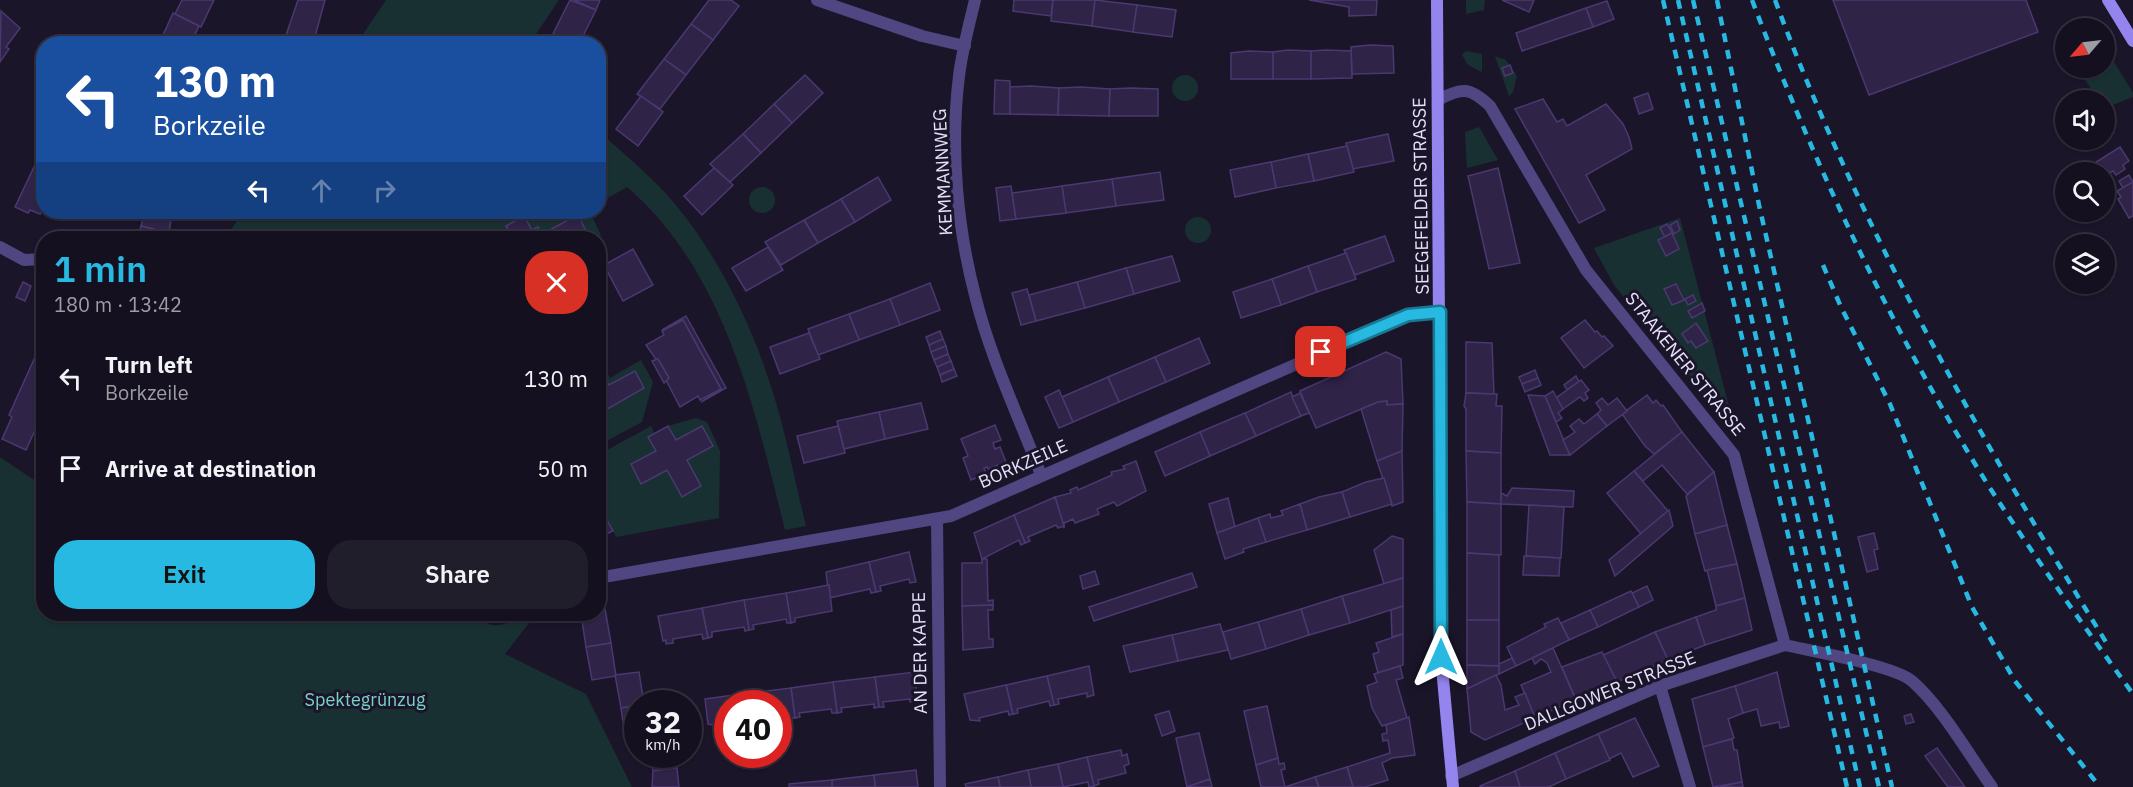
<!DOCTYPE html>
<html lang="en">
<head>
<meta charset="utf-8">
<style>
  :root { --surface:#14101f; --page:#211e2c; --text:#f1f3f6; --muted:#9d9da4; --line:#33303d; --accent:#27b9e1 }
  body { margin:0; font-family:"IBM Plex Sans",sans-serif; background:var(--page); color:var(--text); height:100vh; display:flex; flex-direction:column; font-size:22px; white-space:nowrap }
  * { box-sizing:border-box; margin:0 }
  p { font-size:20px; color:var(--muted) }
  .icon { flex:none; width:33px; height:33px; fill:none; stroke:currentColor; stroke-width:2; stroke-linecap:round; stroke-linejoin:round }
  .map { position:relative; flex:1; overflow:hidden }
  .panel { position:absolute; left:36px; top:231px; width:570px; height:390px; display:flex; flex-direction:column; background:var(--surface); border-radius:24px; box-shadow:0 2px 4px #0004,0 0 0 2px var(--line) }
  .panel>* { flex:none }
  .guide { position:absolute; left:36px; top:36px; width:570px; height:183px; border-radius:24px; box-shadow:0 2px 4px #0004,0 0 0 2px var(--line); background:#1a4fa0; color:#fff; overflow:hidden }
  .needle { width:39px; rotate:242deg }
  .fabs { position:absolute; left:2055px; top:18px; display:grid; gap:12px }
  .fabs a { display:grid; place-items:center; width:60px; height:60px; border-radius:50%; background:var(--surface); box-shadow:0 2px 4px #0004,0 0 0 2px var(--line); font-size:30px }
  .speed { position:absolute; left:624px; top:690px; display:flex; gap:12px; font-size:30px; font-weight:700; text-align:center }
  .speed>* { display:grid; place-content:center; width:78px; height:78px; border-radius:50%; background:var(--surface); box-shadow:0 2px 4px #0004,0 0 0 2px var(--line); line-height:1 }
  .speed small { font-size:15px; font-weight:400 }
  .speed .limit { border:9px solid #d22; background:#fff; color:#111 }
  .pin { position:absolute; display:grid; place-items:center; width:51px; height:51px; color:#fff; margin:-26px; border-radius:12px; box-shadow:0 3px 9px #0006 }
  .me { position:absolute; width:66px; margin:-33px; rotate:0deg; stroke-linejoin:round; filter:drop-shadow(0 0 4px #0008) }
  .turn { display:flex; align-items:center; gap:21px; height:126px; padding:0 18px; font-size:27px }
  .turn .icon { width:78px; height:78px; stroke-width:2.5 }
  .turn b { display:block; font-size:42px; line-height:51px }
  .lanes { display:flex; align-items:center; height:57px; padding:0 18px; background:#0003; justify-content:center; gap:30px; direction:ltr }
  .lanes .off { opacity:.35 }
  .round { display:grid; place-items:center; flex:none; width:63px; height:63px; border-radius:24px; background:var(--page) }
  .overview { display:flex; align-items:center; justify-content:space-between; height:102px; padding:0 18px }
  h1 { font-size:36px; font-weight:600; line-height:45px; color:var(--accent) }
  .cta { display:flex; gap:12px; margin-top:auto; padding:12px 18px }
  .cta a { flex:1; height:69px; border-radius:24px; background:var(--accent); color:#111; font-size:24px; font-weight:600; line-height:69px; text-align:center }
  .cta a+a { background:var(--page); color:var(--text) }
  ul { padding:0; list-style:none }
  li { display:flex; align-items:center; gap:18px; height:90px; padding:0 18px }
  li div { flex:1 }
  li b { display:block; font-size:22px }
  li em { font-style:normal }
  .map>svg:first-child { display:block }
  .green { fill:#193032 }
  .building { fill:#2f2348; stroke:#4a3970; stroke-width:1.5 }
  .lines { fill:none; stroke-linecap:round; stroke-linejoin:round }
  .street { stroke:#4f4682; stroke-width:12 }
  .secondary { stroke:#9485ee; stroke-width:12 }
  .rail { stroke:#27b9e1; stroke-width:4.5; stroke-dasharray:9 8; stroke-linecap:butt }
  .route-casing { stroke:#197892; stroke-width:15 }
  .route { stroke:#27b9e1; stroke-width:10 }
  .labels { text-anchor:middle; stroke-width:6; stroke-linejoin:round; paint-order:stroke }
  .street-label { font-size:18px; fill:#e7e1fb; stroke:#1b1529 }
  .park-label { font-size:18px; fill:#76d2c6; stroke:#1b1529 }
</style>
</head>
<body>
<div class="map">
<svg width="2133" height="787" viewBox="0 0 2133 787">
  <rect width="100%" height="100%" fill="#1b1529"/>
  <!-- green -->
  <g class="green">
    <polygon points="386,0 559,0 530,43 357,43"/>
    <polygon points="1466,0 1485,0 1484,10 1466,14"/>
    <polygon points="2105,47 2133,93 2133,97 2105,108 2104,100 2100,100 2076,68 2104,68"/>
    <polygon points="1466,51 1482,54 1482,72 1468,65 1462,55"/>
    <polygon points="1495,56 1506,60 1517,76 1513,92 1509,96"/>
    <circle cx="1185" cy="88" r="13"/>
    <polygon points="1479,127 1498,160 1467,168 1465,132"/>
    <path d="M 599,132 C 626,155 652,177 675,204 C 719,257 753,327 773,393 C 787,437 795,482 806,526 L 785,530 C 755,410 725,271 627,187 L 599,203 Z"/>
    <circle cx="762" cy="200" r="13"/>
    <polygon points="243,212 590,212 601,235 595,238 225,238"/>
    <circle cx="1198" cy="230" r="13"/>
    <polygon points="1680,218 1737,437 1614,285 1594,248"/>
    <polygon points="598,357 610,378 641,360 653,382 642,422 599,445 599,423 605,419 602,412 644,388 635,371 609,385 599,365"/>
    <polygon points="696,418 707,422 720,451 719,518 616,537 599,504 598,455 651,426 654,433 649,437 656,451 631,465 641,484 667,470 682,496 676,440 668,426"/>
    <path d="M 0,457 L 43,486 L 44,614 L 475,614 C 500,640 511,613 536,614 L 505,654 L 586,694 L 632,787 L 0,787 Z"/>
  </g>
  <!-- building -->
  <g class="building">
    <polygon points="182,0 214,0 201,27 175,14"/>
    <polygon points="298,0 325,0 313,44 283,44"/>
    <polygon points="570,0 596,10 579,44 563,44 551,38"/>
    <polygon points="574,0 600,0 596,10"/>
    <polygon points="709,0 731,0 739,6 713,40 691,24"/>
    <polygon points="1014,0 1053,0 1051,16 1013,11"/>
    <polygon points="1053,0 1095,0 1092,26 1051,21"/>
    <polygon points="1095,0 1137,5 1133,32 1092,26"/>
    <polygon points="1309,0 1377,0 1376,15 1349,16 1349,7"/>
    <polygon points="1502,0 1534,0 1529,12"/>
    <polygon points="1833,0 2026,0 2038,32 1869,95"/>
    <polygon points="1607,1 1614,19 1593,27 1586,8"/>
    <polygon points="1137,5 1176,10 1172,37 1133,32"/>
    <polygon points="1586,8 1593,27 1522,51 1516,33"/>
    <polygon points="1,11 20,28 6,47 9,49 0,62"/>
    <polygon points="173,13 199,26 190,44 159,44"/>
    <polygon points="691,24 713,40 686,75 664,59"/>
    <polygon points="1370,45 1393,46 1394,73 1352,74 1351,47"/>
    <polygon points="1288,50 1311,51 1311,79 1273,79 1273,52"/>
    <polygon points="1326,50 1351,51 1352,78 1311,79 1311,51"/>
    <polygon points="1249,51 1273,52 1273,79 1231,79 1231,53"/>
    <polygon points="664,59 686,75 660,109 637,94"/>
    <polygon points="1510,65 1513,73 1505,76 1502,68"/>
    <polygon points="805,75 823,93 792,123 774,104"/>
    <polygon points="995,80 1010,81 1010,114 994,114"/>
    <polygon points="1031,86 1059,88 1058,115 1010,114 1010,87"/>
    <polygon points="1081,87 1110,89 1109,116 1058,115 1059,88"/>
    <polygon points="1130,88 1158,89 1158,116 1109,116 1110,89"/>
    <polygon points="1648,93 1653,109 1639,114 1634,98"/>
    <polygon points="641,96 663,112 638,146 616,129"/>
    <polygon points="1543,99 1557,122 1563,119 1567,126 1606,104 1623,124 1629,137 1632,149 1586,175 1605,210 1579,223 1515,109"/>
    <polygon points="774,104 792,123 761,153 743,134"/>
    <polygon points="743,134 761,153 730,182 710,164"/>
    <polygon points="1388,134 1394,161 1353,169 1346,143"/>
    <polygon points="44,146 44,206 40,214 30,210 28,213 15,207"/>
    <polygon points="1347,146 1354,172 1314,181 1308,154"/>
    <polygon points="2120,147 2129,161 2123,165 2125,169 2116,175 2113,171 2104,176 2104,172 2098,172 2093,164"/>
    <polygon points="1308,154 1314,181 1276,188 1271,162"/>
    <polygon points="1271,162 1276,188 1235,197 1230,170"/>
    <polygon points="714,168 733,185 702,215 684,196"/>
    <polygon points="1498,168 1520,263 1489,269 1468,176"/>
    <polygon points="1160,172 1164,200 1116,206 1112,179"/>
    <polygon points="2129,175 2133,182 2123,188 2119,181"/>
    <polygon points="878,177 891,200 855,222 841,199"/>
    <polygon points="1112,179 1116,206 1066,213 1062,186"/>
    <polygon points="2133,182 2133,216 2129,218 2118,199 2121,197 2117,191"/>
    <polygon points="1011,186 1016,219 1000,221 996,188"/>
    <polygon points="1062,186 1066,213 1016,219 1012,193"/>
    <polygon points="841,199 855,222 818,243 804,220"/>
    <polygon points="145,212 172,212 169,233 141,226"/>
    <polygon points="578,215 587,233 577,238 513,238 506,226 524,216 532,230 538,227 542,234"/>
    <polygon points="804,220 818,243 781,265 765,242"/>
    <polygon points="1677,221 1680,230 1674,234 1670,225"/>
    <polygon points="1667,224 1672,233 1665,237 1660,228"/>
    <polygon points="141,226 169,233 168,238 138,238"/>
    <polygon points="1672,233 1679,249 1666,256 1658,240"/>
    <polygon points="1385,236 1394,261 1355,275 1344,250"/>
    <polygon points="768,247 783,270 746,291 732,268"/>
    <polygon points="633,249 653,285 623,301 604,265"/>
    <polygon points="1346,253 1356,279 1317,292 1308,266"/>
    <polygon points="1172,256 1180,281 1134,294 1126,268"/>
    <polygon points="1308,266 1317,292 1281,305 1272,279"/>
    <polygon points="1126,268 1134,294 1085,308 1077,282"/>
    <polygon points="1272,279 1281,305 1241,318 1233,292"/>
    <polygon points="23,282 31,286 25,301 16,297"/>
    <polygon points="1077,282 1085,308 1036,321 1029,295"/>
    <polygon points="930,283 940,310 900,325 890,299"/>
    <polygon points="1676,284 1684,300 1672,305 1664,289"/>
    <polygon points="1027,289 1036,321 1021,325 1012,293"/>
    <polygon points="1693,295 1696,301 1688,305 1685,299"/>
    <polygon points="890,299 900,325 859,340 849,314"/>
    <polygon points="1702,303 1705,311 1692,318 1688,311"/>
    <polygon points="849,314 859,340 818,355 808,329"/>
    <polygon points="686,316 726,388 701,402 721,389 683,320 662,330"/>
    <polygon points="683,320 721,389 700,400 698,396 680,407 666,380 669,378 646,345 664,335 662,331"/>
    <polygon points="1585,320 1595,332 1597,331 1602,337 1604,336 1613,346 1584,368 1561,338"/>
    <polygon points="1696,323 1708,341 1696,348 1691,341 1688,343 1682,334"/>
    <polygon points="940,331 943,339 929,345 926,337"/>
    <polygon points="809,333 820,359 780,374 770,347"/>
    <polygon points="44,337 44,410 26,450 2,439 12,417 9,415"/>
    <polygon points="1199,338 1210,363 1166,382 1155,357"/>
    <polygon points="943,339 946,346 931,352 929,345"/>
    <polygon points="1466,342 1492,343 1494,394 1466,393"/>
    <polygon points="946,346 948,354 934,360 931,352"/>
    <polygon points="1386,352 1401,359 1403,404 1387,405 1387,401 1378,402 1316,428 1300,391"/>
    <polygon points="948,354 951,361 937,367 934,360"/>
    <polygon points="1155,357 1166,382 1119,402 1108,377"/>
    <polygon points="658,359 669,378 664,383 652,361"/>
    <polygon points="951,361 954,369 940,375 937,367"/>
    <polygon points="598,365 609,385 635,371 644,388 602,412 606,419 598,423"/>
    <polygon points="954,369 957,376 942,382 940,375"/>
    <polygon points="1535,370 1538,378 1522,384 1519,377"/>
    <polygon points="1576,376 1579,382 1567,390 1564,385"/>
    <polygon points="1108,377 1119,402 1073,422 1062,397"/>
    <polygon points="1538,378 1541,385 1525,392 1522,384"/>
    <polygon points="1581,380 1589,390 1585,393 1588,398 1584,401 1580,397 1563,409 1556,398"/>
    <polygon points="1059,390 1073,422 1059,428 1045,397"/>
    <polygon points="1553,391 1563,409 1558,413 1562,418 1556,422 1545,396"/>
    <polygon points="1291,392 1301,416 1256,436 1245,413"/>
    <polygon points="1300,393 1309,413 1301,416 1292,397"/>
    <polygon points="1466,393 1497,394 1496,406 1502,406 1501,453 1466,451 1466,409 1464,406"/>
    <polygon points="1528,395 1545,396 1570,455 1550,455"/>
    <polygon points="1647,395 1653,403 1656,400 1661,406 1663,405 1682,432 1654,454 1645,446 1622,414"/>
    <polygon points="1602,398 1608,405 1617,398 1627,411 1607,426 1597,414 1601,410 1596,403"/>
    <polygon points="1387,401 1387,405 1403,404 1402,451 1377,461 1361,409 1378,402"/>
    <polygon points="921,403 928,429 885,439 879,412"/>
    <polygon points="879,412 885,439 844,449 837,421"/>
    <polygon points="1245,413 1256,436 1210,456 1200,432"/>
    <polygon points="1597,414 1607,426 1570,455 1563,440 1575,432 1570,426 1579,419 1584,424"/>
    <polygon points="995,425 1001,440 993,443 995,449 1000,447 1006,462 988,469 987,467 984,468 986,474 971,480 963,458 968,456 961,439"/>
    <polygon points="668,426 676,440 702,426 713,446 687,460 701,486 682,497 667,470 641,484 631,464 656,451 648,437"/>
    <polygon points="838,426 845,453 804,463 797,436"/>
    <polygon points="1200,432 1210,456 1165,476 1155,452"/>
    <polygon points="1682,432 1714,472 1687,494 1662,465 1643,481 1634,471"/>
    <polygon points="1402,451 1403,502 1392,506 1377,461"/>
    <polygon points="1466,451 1501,453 1501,504 1467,502"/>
    <polygon points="1136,461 1146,491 1117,506 1114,502 1097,509 1099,514 1075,523 1073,519 1064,523 1064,528 1055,497 1071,493 1070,490 1077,487 1078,490 1112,475 1111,472 1125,469 1123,466"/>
    <polygon points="1634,471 1668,511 1641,534 1607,493"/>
    <polygon points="1714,472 1727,525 1695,534 1686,496"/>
    <polygon points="1384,478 1392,504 1350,517 1342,492 1366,482"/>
    <polygon points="1512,488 1574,491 1573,507 1501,504 1501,493 1507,496"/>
    <polygon points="1342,492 1350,517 1307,530 1300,504 1319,497"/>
    <polygon points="1055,497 1064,526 1058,528 1056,525 1028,537 1030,541 1025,543 1014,515"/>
    <polygon points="1228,498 1235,527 1217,533 1209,504"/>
    <polygon points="1467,502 1501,504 1501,555 1467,553"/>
    <polygon points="598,504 613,531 598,538"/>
    <polygon points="1300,504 1307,530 1266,542 1258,518 1270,514 1271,518 1283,515 1281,511"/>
    <polygon points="1529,505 1564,507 1561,558 1526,556"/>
    <polygon points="1669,510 1673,526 1615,576 1609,560"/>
    <polygon points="1014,515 1025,543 1021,545 1019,540 982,559 974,533"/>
    <polygon points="1258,518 1266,542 1243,549 1244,552 1225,559 1217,533"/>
    <polygon points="1727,525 1737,564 1705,571 1695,534"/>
    <polygon points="1874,533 1878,549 1874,550 1878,569 1867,572 1858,537"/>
    <polygon points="1392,536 1403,539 1403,578 1384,584 1374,550"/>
    <polygon points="909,552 916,582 910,583 909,579 880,586 881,591 876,592 869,562"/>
    <polygon points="1467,553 1499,555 1499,620 1467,620"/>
    <polygon points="1524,556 1560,558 1559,576 1523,575"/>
    <polygon points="982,559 987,559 988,601 993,600 993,605 962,606 962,563 982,563"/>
    <polygon points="869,562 876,592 871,593 870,589 829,598 826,572"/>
    <polygon points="1737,564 1745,598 1716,606 1707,570"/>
    <polygon points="1095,571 1099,584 1083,589 1080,576"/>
    <polygon points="1192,573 1197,587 1094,621 1089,607"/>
    <polygon points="1403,578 1403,606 1350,623 1342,596"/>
    <polygon points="829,585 832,611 795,618 795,622 791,623 786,593"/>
    <polygon points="1647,586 1653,600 1639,607 1632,593"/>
    <polygon points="1631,591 1639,607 1598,627 1590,610"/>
    <polygon points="786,593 791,623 787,623 786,619 753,625 754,629 749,630 744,600"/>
    <polygon points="1342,596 1350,623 1309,635 1301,609"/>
    <polygon points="1745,598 1752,630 1705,645 1696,617 1716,610 1716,606"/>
    <polygon points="744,600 749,630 745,631 744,627 712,632 712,637 708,638 702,608"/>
    <polygon points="993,605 993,610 988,610 989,639 993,639 993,647 963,650 962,606"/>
    <polygon points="1403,606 1403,634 1392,637 1391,610"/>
    <polygon points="702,608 708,638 703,639 702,634 673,639 673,643 666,644 666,640 663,641 658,616"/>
    <polygon points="605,609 611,643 586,647 581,614 598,614 598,610"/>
    <polygon points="1301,609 1309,635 1266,649 1258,622"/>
    <polygon points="1590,610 1598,627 1569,640 1561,623"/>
    <polygon points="1696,617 1705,645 1668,660 1655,632"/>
    <polygon points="1558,618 1569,640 1516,666 1507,647 1546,627 1544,624"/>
    <polygon points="1467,620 1499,620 1499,666 1467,665"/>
    <polygon points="1258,622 1266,649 1231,659 1223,632"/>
    <polygon points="1220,624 1228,650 1178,661 1172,635"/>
    <polygon points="1655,632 1668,660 1617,682 1603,655"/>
    <polygon points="1403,634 1403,665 1378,673 1373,654 1379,652 1376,643"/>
    <polygon points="1172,635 1178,661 1130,672 1123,646"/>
    <polygon points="611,643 616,676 592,680 586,647"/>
    <polygon points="1553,648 1576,700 1535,718 1521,685 1551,672 1547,663 1541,659 1535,664 1532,658"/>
    <polygon points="1602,652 1617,682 1576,700 1562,667"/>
    <polygon points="1512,658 1516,666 1499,674 1499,664"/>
    <polygon points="1467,665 1499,666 1499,674 1467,689"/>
    <polygon points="1089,666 1094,695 1087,697 1087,693 1058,699 1059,704 1054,705 1047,676"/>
    <polygon points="1400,666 1403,678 1396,680 1407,718 1382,726 1372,708 1367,686 1377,682 1374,674"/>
    <polygon points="639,672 644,704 621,708 615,675"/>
    <polygon points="915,672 917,701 910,702 910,699 883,702 884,707 879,707 875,677"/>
    <polygon points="1777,672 1789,726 1780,728 1779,722 1761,726 1757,709 1743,713 1735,686"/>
    <polygon points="1496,675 1501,685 1505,710 1519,705 1515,697 1525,693 1535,718 1485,740 1471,732 1467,689"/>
    <polygon points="1047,676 1054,705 1050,706 1049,701 1017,709 1018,713 1013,714 1006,685"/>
    <polygon points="875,677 879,707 874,708 874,704 841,708 842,712 837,713 833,682"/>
    <polygon points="833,682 837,713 832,713 831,709 799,713 800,717 795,718 791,688"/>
    <polygon points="1006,685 1013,714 1009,715 1008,711 979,718 980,721 970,720 964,694"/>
    <polygon points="1735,686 1743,713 1728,719 1734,738 1703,747 1692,699"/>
    <polygon points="791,688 795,718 790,718 789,714 778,716 778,704 750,704 749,693"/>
    <polygon points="749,693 750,704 728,704 728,722 718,723 719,726 708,724 705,699"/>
    <polygon points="638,705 638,741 626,742 621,708"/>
    <polygon points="1267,706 1278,758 1256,765 1244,711"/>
    <polygon points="1169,711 1175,731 1162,736 1155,715"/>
    <polygon points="1911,714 1914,722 1906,724 1904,716"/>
    <polygon points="1409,717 1415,755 1392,758 1382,763 1388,780 1365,787 1353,787 1347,767 1390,753 1388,740 1383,741 1382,734 1387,733 1386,725"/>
    <polygon points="1635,718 1659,766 1633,777 1621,753 1609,759 1598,734"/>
    <polygon points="1199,733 1210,779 1187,787 1176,738"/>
    <polygon points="1598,734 1610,760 1566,779 1555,753"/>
    <polygon points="1732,739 1734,750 1737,750 1742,782 1713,787 1703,747"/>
    <polygon points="1937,748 1965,787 1948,787 1925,756"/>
    <polygon points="1121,750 1122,756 1127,754 1129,764 1124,766 1126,773 1098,780 1099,784 1094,786 1087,757"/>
    <polygon points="1555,753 1566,779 1549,787 1520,787 1515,771"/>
    <polygon points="649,754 676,754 677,768 653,771"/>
    <polygon points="1087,757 1094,786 1089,787 1088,782 1063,787 1058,764"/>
    <polygon points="1278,758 1279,764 1284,763 1285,769 1281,770 1285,787 1261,787 1256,765"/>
    <polygon points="1058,764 1063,787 1031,787 1028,770"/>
    <polygon points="1347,767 1353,787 1319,787 1315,777"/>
    <polygon points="677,768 679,787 652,787 653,771"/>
    <polygon points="916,770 918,787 875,787 874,775"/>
    <polygon points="1028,770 1031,787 1000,787 998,777"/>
    <polygon points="1515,771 1520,787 1480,787 1480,786"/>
    <polygon points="874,775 875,787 832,787 832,780"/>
    <polygon points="998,777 1000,787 966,787 965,784"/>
    <polygon points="1315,777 1319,787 1285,787"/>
    <polygon points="1210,779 1212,787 1186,787 1187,787"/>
    <polygon points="832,780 832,787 789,787 789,784"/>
    <polygon points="1742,782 1743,787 1720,787"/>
  </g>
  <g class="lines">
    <!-- street -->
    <g class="street">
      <polyline points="817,0 922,36 965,46"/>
      <path d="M 975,0 C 969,25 962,51 959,76 C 950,149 957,228 976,299 C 991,359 1019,417 1041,475"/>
      <path d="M 1438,100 C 1462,87 1470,87 1490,106 L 1586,270 L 1734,455 L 1785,645"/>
      <polyline points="0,247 24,260 44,259"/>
      <polyline points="937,519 940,787"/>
      <polyline points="598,578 951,516 1408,315 1440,312"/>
      <path d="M 1785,645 C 1811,651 1895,666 1912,681 C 1941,706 1969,755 1992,787"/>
      <polyline points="1660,686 1690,787"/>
      <polyline points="1451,776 1660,686 1785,645"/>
    </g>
    <!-- secondary -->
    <g class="secondary">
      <polyline points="1437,0 1441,657 1453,787"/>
      <polyline points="2108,0 2133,41"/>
    </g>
    <!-- rail -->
    <g class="rail">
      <polyline points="1663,0 1847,787"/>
      <polyline points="1678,0 1860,787"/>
      <polyline points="1693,0 1879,787"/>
      <polyline points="1717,0 1759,205 1892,787"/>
      <path d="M 1752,0 C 1816,168 1893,333 1988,485 C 2034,556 2083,625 2133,694"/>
      <path d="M 1775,0 C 1860,229 1981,440 2109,647"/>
      <polyline points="1823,265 1841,307 1890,404 1972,607 2015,681 2100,787"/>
    </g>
  </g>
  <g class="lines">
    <!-- route casing -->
    <g class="route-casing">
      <polyline id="route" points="1321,352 1408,315 1440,312 1441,657"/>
    </g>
    <!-- route -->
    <use href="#route" class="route"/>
  </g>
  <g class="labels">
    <!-- street labels -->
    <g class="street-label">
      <text transform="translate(943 172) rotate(-93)" y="6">KEMMANNWEG</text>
      <text transform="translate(1421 196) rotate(-91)" y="6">SEEGEFELDER STRASSE</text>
      <text transform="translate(1685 364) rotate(51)" y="6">STAAKENER STRASSE</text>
      <text transform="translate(1023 464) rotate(-24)" y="6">BORKZEILE</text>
      <text transform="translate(920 653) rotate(-91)" y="6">AN DER KAPPE</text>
      <text transform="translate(1610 691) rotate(-22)" y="6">DALLGOWER STRASSE</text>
    </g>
    <!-- park labels -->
    <g class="park-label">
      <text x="365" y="706">Spektegrünzug</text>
    </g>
  </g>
</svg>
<div class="fabs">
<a><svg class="needle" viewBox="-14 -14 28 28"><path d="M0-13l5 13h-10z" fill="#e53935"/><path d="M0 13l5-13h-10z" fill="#9d9da4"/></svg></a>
<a><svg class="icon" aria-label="sound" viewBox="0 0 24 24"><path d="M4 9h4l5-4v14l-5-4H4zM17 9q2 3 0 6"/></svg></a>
<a><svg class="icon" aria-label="search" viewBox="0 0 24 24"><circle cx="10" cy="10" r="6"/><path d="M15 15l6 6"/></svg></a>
<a><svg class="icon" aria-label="layers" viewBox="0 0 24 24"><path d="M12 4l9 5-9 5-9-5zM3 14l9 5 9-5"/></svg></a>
</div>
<div class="speed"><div>32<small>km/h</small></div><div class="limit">40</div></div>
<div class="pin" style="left:1321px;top:352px;background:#d93025"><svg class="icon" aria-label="arrive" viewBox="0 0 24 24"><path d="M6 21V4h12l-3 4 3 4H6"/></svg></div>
<svg class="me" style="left:1441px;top:657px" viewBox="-20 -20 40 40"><path d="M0-17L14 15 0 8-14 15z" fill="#27b9e1" stroke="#fff" stroke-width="4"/></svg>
<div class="guide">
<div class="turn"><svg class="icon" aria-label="left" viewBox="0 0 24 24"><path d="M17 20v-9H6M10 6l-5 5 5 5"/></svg><div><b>130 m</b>Borkzeile</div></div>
<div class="lanes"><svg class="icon" aria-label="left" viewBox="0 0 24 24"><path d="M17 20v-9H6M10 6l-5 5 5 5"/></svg><svg class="icon off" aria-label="ahead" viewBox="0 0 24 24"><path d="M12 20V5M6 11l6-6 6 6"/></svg><svg class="icon off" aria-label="right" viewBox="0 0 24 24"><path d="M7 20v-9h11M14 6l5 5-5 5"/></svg></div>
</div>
<section class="panel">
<div class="overview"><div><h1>1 min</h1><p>180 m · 13:42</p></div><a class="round" style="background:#d93025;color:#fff"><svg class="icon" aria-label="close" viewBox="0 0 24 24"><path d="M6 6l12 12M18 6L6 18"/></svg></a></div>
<ul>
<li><svg class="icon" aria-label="left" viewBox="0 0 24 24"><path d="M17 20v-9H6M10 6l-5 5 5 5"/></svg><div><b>Turn left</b><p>Borkzeile</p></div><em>130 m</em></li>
<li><svg class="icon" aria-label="arrive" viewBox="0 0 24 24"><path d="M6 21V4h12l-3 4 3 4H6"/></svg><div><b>Arrive at destination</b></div><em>50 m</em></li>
</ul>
<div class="cta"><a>Exit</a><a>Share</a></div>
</section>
</div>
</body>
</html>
